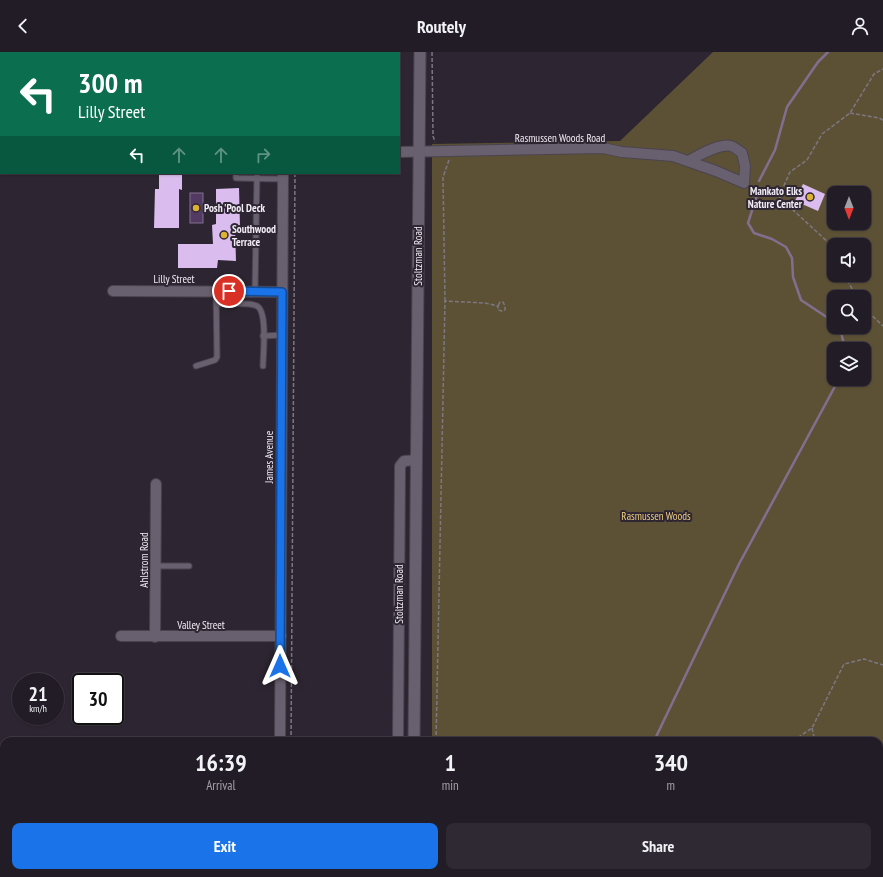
<!DOCTYPE html>
<html lang="en">
<head>
<meta charset="utf-8">
<style>
  :root { --surface:#221c26; --page:#2e2932; --text:#f1f3f6; --muted:#a2a1a7; --line:#3f3a43; --accent:#1a73e8 }
  body { margin:0; font-family:"PT Sans Narrow",sans-serif; background:var(--page); color:var(--text); height:100vh; display:flex; flex-direction:column; font-size:15px; white-space:nowrap }
  * { box-sizing:border-box; margin:0 }
  p { font-size:13px; color:var(--muted) }
  .icon { flex:none; width:22px; height:22px; fill:none; stroke:currentColor; stroke-width:2; stroke-linecap:round; stroke-linejoin:round }
  .map { position:relative; flex:1; overflow:hidden }
  .side { position:absolute; left:0px; top:685px; width:883px; height:140px; display:flex; flex-direction:column; background:var(--surface); border-radius:12px 12px 0 0; box-shadow:0 1px 3px #0004,0 0 0 1px var(--line) }
  .side>* { flex:none }
  .hud { position:absolute; left:0px; top:0px; width:400px; height:122px; box-shadow:0 1px 3px #0004,0 0 0 1px var(--line); background:#0b6e4f; color:#fff; overflow:hidden }
  .needle { width:26px; rotate:180deg }
  .buttons { position:absolute; left:827px; top:134px; display:grid; gap:8px }
  .buttons a { display:grid; place-items:center; width:44px; height:44px; border-radius:8px; background:var(--surface); box-shadow:0 1px 3px #0004,0 0 0 1px var(--line); font-size:20px }
  .speed { position:absolute; left:12px; top:621px; display:flex; gap:8px; font-size:20px; font-weight:700; text-align:center }
  .speed>* { display:grid; place-content:center; width:52px; height:52px; border-radius:50%; background:var(--surface); box-shadow:0 1px 3px #0004,0 0 0 1px var(--line); line-height:1 }
  .speed small { font-size:10px; font-weight:400 }
  .speed .limit { border:2px solid #111; border-radius:6px; background:#fff; color:#111 }
  .pin { position:absolute; display:grid; place-items:center; width:34px; height:34px; color:#fff; margin:-17px; border:2px solid #fff; border-radius:50%; box-shadow:0 1px 4px #0007 }
  .me { position:absolute; width:44px; margin:-22px; rotate:0deg; stroke-linejoin:round; filter:drop-shadow(0 0 3px #0008) }
  .turn { display:flex; align-items:center; gap:14px; height:84px; padding:0 12px; font-size:18px }
  .turn .icon { width:52px; height:52px; stroke-width:2.5 }
  .turn b { display:block; font-size:28px; line-height:34px }
  .lanes { display:flex; align-items:center; height:38px; padding:0 12px; background:#0003; justify-content:center; gap:20px; direction:ltr }
  .lanes .off { opacity:.35 }
  .eta { display:flex; justify-content:space-evenly; align-items:center; height:68px; text-align:center }
  .eta b { font-size:24px; font-weight:800; line-height:28px }
  .action { display:flex; gap:8px; margin-top:auto; padding:8px 12px }
  .action a { flex:1; height:46px; border-radius:8px; background:var(--accent); color:#fff; font-size:16px; font-weight:800; line-height:46px; text-align:center }
  .action a+a { background:var(--page); color:var(--text) }
  header { display:flex; justify-content:space-between; align-items:center; height:52px; padding:0 12px; background:var(--surface); font-size:18px; font-weight:800 }
  .map>svg:first-child { display:block }
  .green { fill:#5d5135; fill-rule:evenodd }
  .water { fill:#523a63; stroke:#826f8f }
  .lines { fill:none; stroke-linecap:round; stroke-linejoin:round }
  .stream { stroke:#826f8f; stroke-width:2.5 }
  .building { fill:#dabdee }
  .service-casing { stroke:#4a444f; stroke-width:7 }
  .minor-casing { stroke:#4a444f; stroke-width:12 }
  .tertiary-casing { stroke:#4a444f; stroke-width:13 }
  .path { stroke:#7d7782; stroke-width:1.5; stroke-dasharray:4 2; stroke-linecap:butt }
  .service { stroke:#68606e; stroke-width:5 }
  .minor { stroke:#68606e; stroke-width:10 }
  .tertiary { stroke:#68606e; stroke-width:11 }
  .route-casing { stroke:#114b97; stroke-width:10 }
  .route { stroke:#1a73e8; stroke-width:7 }
  .poi-dot { fill:#ddb233; stroke:#2d2632; stroke-width:1.5 }
  .labels { text-anchor:middle; stroke-width:4; stroke-linejoin:round; paint-order:stroke }
  .street-label { font-size:11px; fill:#f1ecf5; stroke:#2d2632 }
  .poi-label { font-size:11px; font-weight:bold; fill:#f1ecf5; stroke:#2d2632; text-anchor:start }
  .park-label { font-size:11px; fill:#edce80; stroke:#2d2632 }
</style>
</head>
<body>
<header><svg class="icon" aria-label="back" viewBox="0 0 24 24"><path d="M15 5l-7 7 7 7"/></svg>Routely<svg class="icon" aria-label="person" viewBox="0 0 24 24"><circle cx="12" cy="8" r="4"/><path d="M4 21q1-7 8-7t8 7"/></svg></header>
<div class="map">
<svg width="883" height="825" viewBox="0 0 883 825">
  <rect width="100%" height="100%" fill="#2d2632"/>
  <!-- green -->
  <path class="green" d="M 713,0 L 883,0 L 883,825 L 433,825 L 433,821 L 879,821 L 879,689 L 432,689 L 432,92 L 620,89 ZM 834,141 L 864,141 L 864,171 L 834,171 ZM 834,193 L 864,193 L 864,223 L 834,223 ZM 834,245 L 864,245 L 864,275 L 834,275 ZM 834,297 L 864,297 L 864,327 L 834,327 Z"/>
  <!-- water -->
  <rect class="water" x="190" y="141" width="13" height="30"/>
  <g class="lines">
    <!-- stream -->
    <g class="stream">
      <polyline points="759,129 775,98 787,55 818,10 828,0"/>
      <polyline points="757,143 748,171 754,181 772,187 786,195 792,206 793,225 801,248 831,268 834,272"/>
      <polyline points="836,275 841,280 845,297"/>
      <polyline points="654,689 739,512 839,327"/>
      <polyline points="603,825 603,821"/>
    </g>
  </g>
  <!-- building -->
  <g class="building">
    <polygon points="159,121 182,121 182,138 179,137 179,176 154,176 155,137 159,137"/>
    <polygon points="803,132 825,142 818,159 795,149"/>
    <polygon points="239,136 240,175 235,175 236,209 218,208 217,216 178,216 178,192 213,192 212,173 216,172 216,137"/>
  </g>
  <g class="lines">
    <!-- service casing -->
    <g class="service-casing">
      <g id="service">
        <polyline points="258,0 258,1"/>
        <polyline points="394,0 394,1"/>
        <polyline points="148,1 148,0"/>
        <polyline points="237,1 237,0"/>
        <polyline points="236,121 236,126 283,127"/>
        <polyline points="255,239 257,121"/>
        <path d="M 217,252 C 226,252 249,250 257,254 C 268,260 263,302 263,314"/>
        <polyline points="263,284 282,283"/>
        <polyline points="196,314 215,308 217,305 216,239"/>
        <polyline points="156,514 189,514"/>
        <polyline points="679,821 686,825"/>
      </g>
    </g>
    <!-- minor casing -->
    <g class="minor-casing">
      <g id="minor">
        <polyline points="284,1 284,0"/>
        <path d="M 399,100 L 603,96 L 622,100 L 673,104 L 716,119 L 744,131 L 745,114 L 742,101 C 739,99 735,95 731,94 C 719,91 698,104 688,109"/>
        <polyline points="113,239 282,240"/>
        <polyline points="121,584 281,584"/>
        <polyline points="155,585 156,432"/>
        <polyline points="280,689 283,121"/>
        <polyline points="398,689 400,419 400,414 404,409 417,408"/>
        <polyline points="278,825 279,821"/>
        <polyline points="397,825 397,821"/>
      </g>
    </g>
    <!-- tertiary casing -->
    <g class="tertiary-casing">
      <g id="tertiary">
        <polyline points="414,689 420,0"/>
        <polyline points="413,821 413,825"/>
      </g>
    </g>
    <!-- path -->
    <g class="path">
      <polyline points="432,0 433,84 435,90"/>
      <polyline points="296,1 296,0"/>
      <polyline points="850,61 879,66 883,68"/>
      <polyline points="751,134 779,145 831,193 834,200"/>
      <polyline points="779,145 790,120 807,108 822,82 850,61 874,22 883,17"/>
      <polyline points="844,223 857,245"/>
      <polyline points="445,249 443,125 449,108"/>
      <polyline points="864,256 883,274"/>
      <polyline points="812,676 815,689"/>
      <polyline points="291,689 295,121"/>
      <polyline points="436,689 445,249 485,251 498,254 498,258 502,259 505,258 505,254 503,250 500,250 498,254"/>
      <polyline points="793,689 812,676 844,612 864,607 883,613"/>
      <polyline points="712,821 717,825"/>
      <polyline points="290,825 290,821"/>
      <polyline points="430,825 431,821"/>
      <polyline points="801,825 803,821"/>
    </g>
    <!-- service -->
    <use href="#service" class="service"/>
    <!-- minor -->
    <use href="#minor" class="minor"/>
    <!-- tertiary -->
    <use href="#tertiary" class="tertiary"/>
  </g>
  <g class="lines">
    <!-- route casing -->
    <g class="route-casing">
      <polyline id="route" points="229,239 282,240 280,614"/>
    </g>
    <!-- route -->
    <use href="#route" class="route"/>
  </g>
  <!-- markers -->
  <g class="poi-dot">
    <circle cx="810" cy="145" r="4"/>
    <circle cx="196" cy="156" r="4"/>
    <circle cx="224" cy="183" r="4"/>
  </g>
  <g class="labels">
    <!-- street labels -->
    <g class="street-label">
      <text x="560" y="90">Rasmussen Woods Road</text>
      <text transform="translate(418 204) rotate(-90)" y="4">Stoltzman Road</text>
      <text x="174" y="231">Lilly Street</text>
      <text transform="translate(269 405) rotate(-90)" y="4">James Avenue</text>
      <text transform="translate(144 508) rotate(-90)" y="4">Ahlstrom Road</text>
      <text transform="translate(399 542) rotate(-90)" y="4">Stoltzman Road</text>
      <text x="201" y="577">Valley Street</text>
    </g>
    <!-- poi labels -->
    <g class="poi-label">
      <text x="802" y="143" text-anchor="end">Mankato Elks<tspan x="802" dy="13">Nature Center</tspan></text>
      <text x="204" y="160">Posh 'Pool Deck</text>
      <text x="232" y="181">Southwood<tspan x="232" dy="13">Terrace</tspan></text>
    </g>
    <!-- park labels -->
    <g class="park-label">
      <text x="656" y="468">Rasmussen Woods</text>
    </g>
  </g>
</svg>
<div class="buttons">
<a><svg class="needle" viewBox="-14 -14 28 28"><path d="M0-13l5 13h-10z" fill="#e53935"/><path d="M0 13l5-13h-10z" fill="#a2a1a7"/></svg></a>
<a><svg class="icon" aria-label="sound" viewBox="0 0 24 24"><path d="M4 9h4l5-4v14l-5-4H4zM17 9q2 3 0 6"/></svg></a>
<a><svg class="icon" aria-label="search" viewBox="0 0 24 24"><circle cx="10" cy="10" r="6"/><path d="M15 15l6 6"/></svg></a>
<a><svg class="icon" aria-label="layers" viewBox="0 0 24 24"><path d="M12 4l9 5-9 5-9-5zM3 14l9 5 9-5"/></svg></a>
</div>
<div class="speed"><div>21<small>km/h</small></div><div class="limit">30</div></div>
<div class="pin" style="left:229px;top:239px;background:#d93025"><svg class="icon" aria-label="arrive" viewBox="0 0 24 24"><path d="M6 21V4h12l-3 4 3 4H6"/></svg></div>
<svg class="me" style="left:280px;top:614px" viewBox="-20 -20 40 40"><path d="M0-17L14 15 0 8-14 15z" fill="#1a73e8" stroke="#fff" stroke-width="4"/></svg>
<div class="hud">
<div class="turn"><svg class="icon" aria-label="left" viewBox="0 0 24 24"><path d="M17 20v-9H6M10 6l-5 5 5 5"/></svg><div><b>300 m</b>Lilly Street</div></div>
<div class="lanes"><svg class="icon" aria-label="left" viewBox="0 0 24 24"><path d="M17 20v-9H6M10 6l-5 5 5 5"/></svg><svg class="icon off" aria-label="ahead" viewBox="0 0 24 24"><path d="M12 20V5M6 11l6-6 6 6"/></svg><svg class="icon off" aria-label="ahead" viewBox="0 0 24 24"><path d="M12 20V5M6 11l6-6 6 6"/></svg><svg class="icon off" aria-label="right" viewBox="0 0 24 24"><path d="M7 20v-9h11M14 6l5 5-5 5"/></svg></div>
</div>
<section class="side">
<div class="eta">
<div><b>16:39</b><p>Arrival</p></div>
<div><b>1</b><p>min</p></div>
<div><b>340</b><p>m</p></div>
</div>
<div class="action"><a>Exit</a><a>Share</a></div>
</section>
</div>
</body>
</html>
